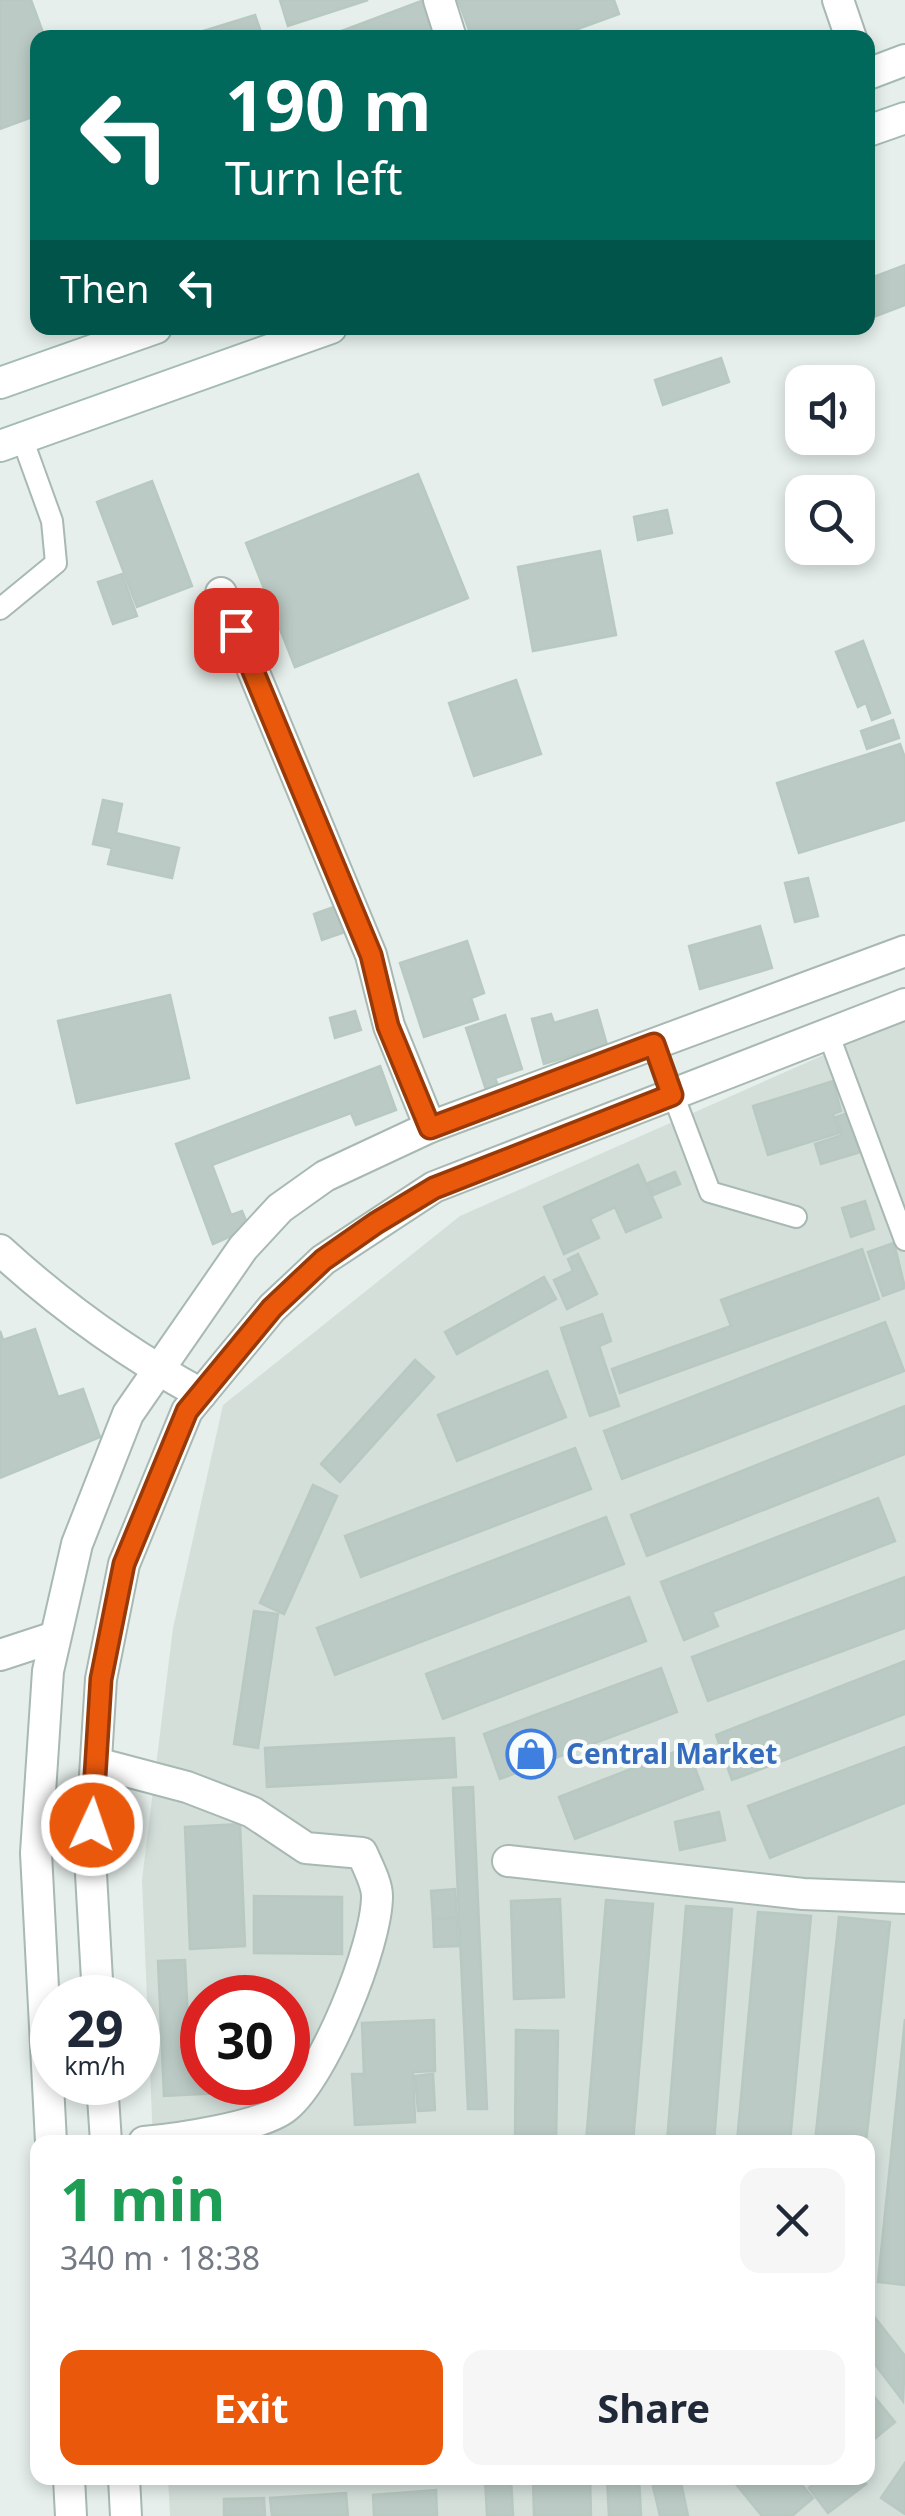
<!DOCTYPE html>
<html lang="en">
<head>
<meta charset="utf-8">
<style>
  :root { --surface:#fff; --page:#f6f6f7; --text:#1f2937; --muted:#747a83; --accent:#ea580c }
  body { margin:0; font-family:"Noto Sans",sans-serif; background:var(--page); color:var(--text); height:100vh; display:flex; flex-direction:column; font-size:38px; white-space:nowrap }
  * { box-sizing:border-box; margin:0 }
  p { font-size:32px; color:var(--muted) }
  .icon { flex:none; width:55px; height:55px; fill:none; stroke:currentColor; stroke-width:2; stroke-linecap:round; stroke-linejoin:round }
  .map { position:relative; flex:1; overflow:hidden }
  .drawer { position:absolute; left:30px; top:2135px; width:845px; height:350px; display:flex; flex-direction:column; background:var(--surface); border-radius:20px; box-shadow:0 5px 15px #0003 }
  .drawer>* { flex:none }
  .hud { position:absolute; left:30px; top:30px; width:845px; height:305px; border-radius:20px; box-shadow:0 5px 15px #0003; background:#00695c; color:#fff; overflow:hidden }
  .controls { position:absolute; left:785px; top:365px; display:grid; gap:20px }
  .controls a { display:grid; place-items:center; width:90px; height:90px; border-radius:20px; background:var(--surface); box-shadow:0 5px 15px #0003; font-size:50px }
  .speed { position:absolute; left:30px; top:1975px; display:flex; gap:20px; font-size:50px; font-weight:700; text-align:center }
  .speed>* { display:grid; place-content:center; width:130px; height:130px; border-radius:50%; background:var(--surface); box-shadow:0 5px 15px #0003; line-height:1 }
  .speed small { font-size:25px; font-weight:400 }
  .speed .limit { border:15px solid #d22; background:#fff; color:#111 }
  .pin { position:absolute; display:grid; place-items:center; width:85px; height:85px; color:#fff; margin:-42px; border-radius:20px; box-shadow:0 5px 15px #0006 }
  .me { position:absolute; width:110px; margin:-55px; rotate:3deg; stroke-linejoin:round; filter:drop-shadow(0 0 8px #0008) }
  .turn { display:flex; align-items:center; gap:35px; height:210px; padding:0 30px; font-size:45px }
  .turn .icon { width:130px; height:130px; stroke-width:2.5 }
  .turn b { display:block; font-size:70px; line-height:85px }
  .then { display:flex; align-items:center; height:95px; padding:0 30px; background:#0003; gap:20px; font-size:38px }
  .round { display:grid; place-items:center; flex:none; width:105px; height:105px; border-radius:20px; background:var(--page) }
  .summary { display:flex; align-items:center; justify-content:space-between; height:170px; padding:0 30px }
  h1 { font-size:60px; font-weight:700; line-height:75px; color:#1e9e55 }
  .primary-button { display:flex; gap:20px; margin-top:auto; padding:20px 30px }
  .primary-button a { flex:1; height:115px; border-radius:20px; background:var(--accent); color:#fff; font-size:40px; font-weight:700; line-height:115px; text-align:center }
  .primary-button a+a { background:var(--page); color:var(--text) }
  .map>svg:first-child { display:block }
  .built { fill:#d4dfda; fill-rule:evenodd }
  .building { fill:#bbcac4; stroke:#b8c9c2; stroke-width:2.5 }
  .lines { fill:none; stroke-linecap:round; stroke-linejoin:round }
  .service-casing { stroke:#a8b8b2; stroke-width:24 }
  .minor-casing { stroke:#a8b8b2; stroke-width:34 }
  .secondary-casing { stroke:#a4bbb3; stroke-width:34 }
  .service { stroke:#fff; stroke-width:20 }
  .minor { stroke:#fff; stroke-width:30 }
  .secondary { stroke:#fff; stroke-width:30 }
  .route-casing { stroke:#983908; stroke-width:25 }
  .route { stroke:#ea580c; stroke-width:18 }
  .labels { text-anchor:middle; stroke-width:8; stroke-linejoin:round; paint-order:stroke }
  .shop-label { font-size:28px; font-weight:bold; fill:#366cbe; stroke:#f7fbf9; text-anchor:start }
</style>
</head>
<body>
<div class="map">
<svg width="905" height="2516" viewBox="0 0 905 2516">
  <rect width="100%" height="100%" fill="#e6efeb"/>
  <!-- built -->
  <path class="built" d="M 905,1019 L 905,2516 L 170,2516 L 168,2478 L 868,2478 L 868,2142 L 153,2142 L 142,1880 L 173,1628 L 223,1405 L 460,1216 ZM 202,1998 L 288,1998 L 288,2082 L 202,2082 Z"/>
  <!-- building -->
  <g class="building">
    <polygon points="0,0 31,0 45,38 38,38 38,115 0,129"/>
    <polygon points="280,0 368,0 288,26"/>
    <polygon points="424,0 430,0 443,38 323,38"/>
    <polygon points="458,0 614,0 619,14 553,38 472,38"/>
    <polygon points="255,15 263,38 191,38 190,35"/>
    <polygon points="905,265 905,305 876,316 868,279"/>
    <polygon points="721,358 729,382 663,405 655,380"/>
    <polygon points="418,474 468,598 295,667 246,543"/>
    <polygon points="152,481 192,586 137,607 97,502"/>
    <polygon points="667,510 672,533 638,540 634,517"/>
    <polygon points="600,551 616,635 533,651 518,567"/>
    <polygon points="122,574 137,616 113,624 98,582"/>
    <polygon points="863,641 890,713 872,720 866,703 858,707 836,652"/>
    <polygon points="516,680 541,754 474,776 449,703"/>
    <polygon points="893,720 899,738 867,749 861,731"/>
    <polygon points="900,744 905,758 905,820 799,853 777,783"/>
    <polygon points="103,800 122,804 116,833 179,848 172,878 108,864 112,848 93,844"/>
    <polygon points="808,878 818,916 795,922 785,883"/>
    <polygon points="339,905 348,931 322,940 314,914"/>
    <polygon points="760,926 772,968 700,989 689,946"/>
    <polygon points="467,941 484,993 471,998 478,1019 424,1037 400,963"/>
    <polygon points="170,995 189,1078 77,1103 58,1021"/>
    <polygon points="597,1010 607,1045 544,1064 532,1019 551,1014 554,1023"/>
    <polygon points="355,1011 361,1030 335,1038 330,1018"/>
    <polygon points="505,1015 522,1069 495,1078 498,1086 486,1090 466,1028"/>
    <polygon points="380,1066 396,1110 356,1125 351,1113 212,1165 231,1215 242,1211 249,1228 213,1244 176,1144"/>
    <polygon points="833,1081 841,1111 833,1114 839,1133 768,1155 753,1106"/>
    <polygon points="851,1112 864,1151 821,1164 815,1144 842,1135 836,1117"/>
    <polygon points="638,1165 661,1217 626,1232 615,1207 590,1219 599,1238 564,1254 544,1207"/>
    <polygon points="675,1172 680,1184 653,1195 648,1183"/>
    <polygon points="865,1201 874,1229 851,1237 842,1208"/>
    <polygon points="894,1243 905,1288 883,1296 868,1252"/>
    <polygon points="862,1249 879,1299 620,1393 612,1369 731,1326 721,1300"/>
    <polygon points="578,1254 597,1294 567,1309 554,1280 573,1271 568,1259"/>
    <polygon points="544,1277 556,1299 457,1354 445,1332"/>
    <polygon points="602,1314 611,1341 599,1346 619,1406 590,1416 561,1328"/>
    <polygon points="885,1322 904,1371 622,1479 604,1431"/>
    <polygon points="35,1329 58,1397 83,1389 100,1437 0,1478 0,1331 3,1340"/>
    <polygon points="415,1360 434,1377 340,1482 321,1464"/>
    <polygon points="547,1371 566,1417 457,1461 438,1415"/>
    <polygon points="905,1406 905,1454 647,1556 631,1515"/>
    <polygon points="575,1448 591,1489 361,1577 345,1536"/>
    <polygon points="313,1485 337,1496 284,1614 260,1603"/>
    <polygon points="878,1498 895,1541 712,1612 718,1626 684,1640 661,1582"/>
    <polygon points="606,1517 624,1564 335,1675 317,1628"/>
    <polygon points="905,1577 905,1628 708,1701 692,1657"/>
    <polygon points="629,1597 646,1641 443,1719 426,1674"/>
    <polygon points="254,1611 278,1614 258,1748 234,1744"/>
    <polygon points="905,1661 905,1714 732,1780 716,1735"/>
    <polygon points="661,1668 677,1712 500,1779 484,1734"/>
    <polygon points="454,1738 456,1777 267,1787 265,1748"/>
    <polygon points="687,1747 703,1789 575,1839 559,1797"/>
    <polygon points="905,1747 905,1803 770,1858 748,1806"/>
    <polygon points="473,1787 487,2109 468,2109 453,1788"/>
    <polygon points="719,1812 725,1840 680,1850 675,1822"/>
    <polygon points="240,1824 245,1946 190,1949 185,1827"/>
    <polygon points="455,1889 457,1918 433,1919 431,1891"/>
    <polygon points="254,1896 342,1897 342,1954 254,1953"/>
    <polygon points="560,1899 564,1997 514,1999 511,1901"/>
    <polygon points="606,1900 653,1904 633,2142 586,2142"/>
    <polygon points="686,1906 732,1909 714,2142 667,2142"/>
    <polygon points="758,1912 811,1916 790,2142 737,2142"/>
    <polygon points="839,1917 890,1922 866,2142 815,2142"/>
    <polygon points="457,1918 458,1946 434,1947 433,1919"/>
    <polygon points="185,1960 190,2060 202,2060 202,2082 239,2082 240,2092 164,2096 158,1961"/>
    <polygon points="905,2019 905,2285 878,2282"/>
    <polygon points="434,2020 435,2071 413,2072 415,2122 355,2125 352,2074 364,2074 362,2023"/>
    <polygon points="516,2030 558,2031 556,2142 515,2142"/>
    <polygon points="433,2074 435,2110 418,2111 415,2076"/>
    <polygon points="869,2310 905,2356 903,2401 868,2355"/>
    <polygon points="868,2389 895,2422 868,2444"/>
    <polygon points="905,2463 905,2514 881,2498"/>
    <polygon points="485,2478 511,2478 513,2516 487,2516"/>
    <polygon points="533,2478 590,2478 591,2516 534,2516"/>
    <polygon points="607,2478 639,2478 641,2516 609,2516"/>
    <polygon points="651,2478 680,2478 688,2516 660,2516"/>
    <polygon points="731,2478 796,2478 813,2498 792,2516 762,2516"/>
    <polygon points="813,2478 861,2478 866,2484 828,2513 809,2488 816,2482"/>
    <polygon points="436,2490 437,2516 374,2516 373,2495"/>
    <polygon points="346,2493 348,2516 272,2516 270,2498"/>
    <polygon points="264,2498 265,2516 224,2516 224,2499"/>
  </g>
  <g class="lines">
    <!-- service casing -->
    <g class="service-casing">
      <g id="service">
        <polyline points="0,609 56,563 52,521 22,438"/>
        <polyline points="828,1033 905,1240"/>
        <polyline points="654,1044 710,1192 796,1217"/>
      </g>
    </g>
    <!-- minor casing -->
    <g class="minor-casing">
      <g id="minor">
        <polyline points="439,0 451,38"/>
        <polyline points="838,0 851,38"/>
        <polyline points="221,593 371,955 389,1026 430,1127"/>
        <path d="M 0,1250 C 60,1305 130,1355 201,1394"/>
        <polyline points="0,1655 55,1637"/>
        <path d="M 96,1763 L 187,1787 L 252,1812 L 306,1848 L 362,1853 C 367,1865 377,1883 377,1896 C 377,1945 324,2076 286,2107 C 262,2127 176,2139 144,2142"/>
        <polyline points="508,1861 803,1894 905,1898"/>
        <polyline points="98,1998 90,1856 101,1679 124,1564 187,1411 272,1308 323,1260 434,1187 905,1004"/>
        <polyline points="102,2082 106,2142"/>
        <polyline points="51,2142 36,1853 48,1671 77,1544 128,1414 243,1248 280,1208 325,1176 430,1127 905,951"/>
        <polyline points="69,2478 71,2516"/>
        <polyline points="124,2478 126,2516"/>
      </g>
    </g>
    <!-- secondary casing -->
    <g class="secondary-casing">
      <g id="secondary">
        <polyline points="868,74 905,60"/>
        <polyline points="868,131 905,118"/>
        <polyline points="0,383 156,328"/>
        <polyline points="0,446 331,328"/>
      </g>
    </g>
    <!-- service -->
    <use href="#service" class="service"/>
    <!-- minor -->
    <use href="#minor" class="minor"/>
    <!-- secondary -->
    <use href="#secondary" class="secondary"/>
  </g>
  <g class="lines">
    <!-- route casing -->
    <g class="route-casing">
      <polyline id="route" points="92,1825 101,1679 124,1564 187,1411 272,1308 323,1260 376,1223 434,1188 672,1095 654,1044 430,1128 388,1026 371,955 236,630"/>
    </g>
    <!-- route -->
    <use href="#route" class="route"/>
  </g>
  <!-- icons -->
  <defs>
    <g id="shop-ring" transform="scale(2.5)"><circle r="9.5" fill="#f7fbf9" stroke="#3f7fe0" stroke-width="1.5"/><path d="M-5-2.5h2.3a2.7 3.5 0 0 1 5.4 0H5L5.5 6h-11ZM-1.5-2.5h3a1.5 2.3 0 0 0-3 0Z" fill="#3f7fe0"/></g>
  </defs>
  <g fill-rule="evenodd">
    <use href="#shop-ring" x="531" y="1754"/>
  </g>
  <g class="labels">
    <!-- shop labels -->
    <g class="shop-label">
      <text x="566" y="1764">Central Market</text>
    </g>
  </g>
</svg>
<div class="controls">
<a><svg class="icon" aria-label="sound" viewBox="0 0 24 24"><path d="M4 9h4l5-4v14l-5-4H4zM17 9q2 3 0 6"/></svg></a>
<a><svg class="icon" aria-label="search" viewBox="0 0 24 24"><circle cx="10" cy="10" r="6"/><path d="M15 15l6 6"/></svg></a>
</div>
<div class="speed"><div>29<small>km/h</small></div><div class="limit">30</div></div>
<div class="pin" style="left:236px;top:630px;background:#d93025"><svg class="icon" aria-label="arrive" viewBox="0 0 24 24"><path d="M6 21V4h12l-3 4 3 4H6"/></svg></div>
<svg class="me" style="left:92px;top:1825px" viewBox="-20 -20 40 40"><circle r="17" fill="#ea580c" stroke="#fff" stroke-width="3"/><path d="M0-11L8 9 0 5-8 9z" fill="#fff"/></svg>
<div class="hud">
<div class="turn"><svg class="icon" aria-label="left" viewBox="0 0 24 24"><path d="M17 20v-9H6M10 6l-5 5 5 5"/></svg><div><b>190 m</b>Turn left</div></div>
<div class="then">Then<svg class="icon" aria-label="left" viewBox="0 0 24 24"><path d="M17 20v-9H6M10 6l-5 5 5 5"/></svg></div>
</div>
<section class="drawer">
<div class="summary"><div><h1>1 min</h1><p>340 m · 18:38</p></div><a class="round"><svg class="icon" aria-label="close" viewBox="0 0 24 24"><path d="M6 6l12 12M18 6L6 18"/></svg></a></div>
<div class="primary-button"><a>Exit</a><a>Share</a></div>
</section>
</div>
</body>
</html>
